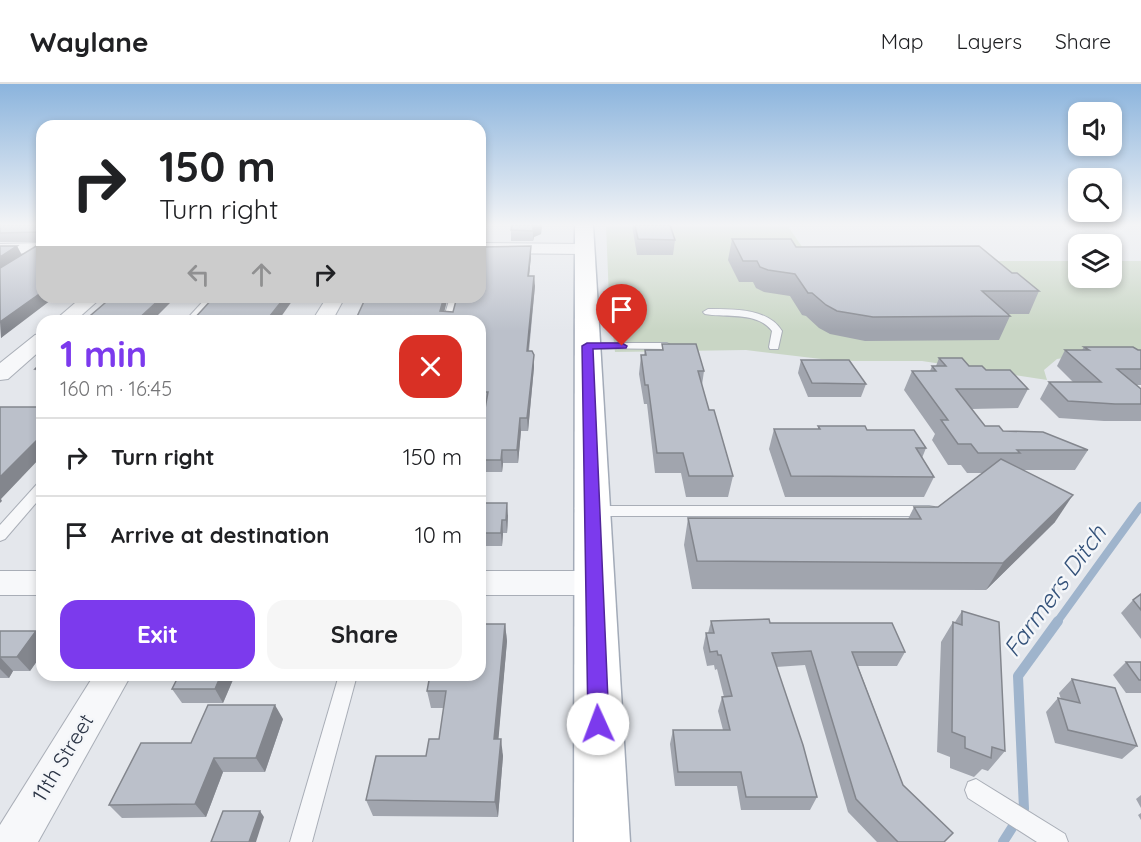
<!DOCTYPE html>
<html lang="en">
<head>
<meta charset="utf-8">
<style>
  :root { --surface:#fff; --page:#f6f6f6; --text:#202124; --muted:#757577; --line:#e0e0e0; --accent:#7c3aed }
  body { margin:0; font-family:Quicksand,sans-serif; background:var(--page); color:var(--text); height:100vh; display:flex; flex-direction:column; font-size:22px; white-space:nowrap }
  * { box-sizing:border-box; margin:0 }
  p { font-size:20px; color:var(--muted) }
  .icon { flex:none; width:33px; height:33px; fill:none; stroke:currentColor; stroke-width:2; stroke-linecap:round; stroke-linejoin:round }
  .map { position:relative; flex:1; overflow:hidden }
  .sheet { position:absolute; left:36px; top:231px; width:450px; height:366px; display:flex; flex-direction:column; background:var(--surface); border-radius:18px; box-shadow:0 3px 9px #0003 }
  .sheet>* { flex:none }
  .guide { position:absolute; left:36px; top:36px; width:450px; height:183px; border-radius:18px; box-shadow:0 3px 9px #0003; background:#fff; color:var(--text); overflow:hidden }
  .tools { position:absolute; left:1068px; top:18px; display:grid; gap:12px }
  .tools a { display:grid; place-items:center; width:54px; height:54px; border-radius:12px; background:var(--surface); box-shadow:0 3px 9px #0003; font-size:30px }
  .pin { position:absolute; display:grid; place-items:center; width:51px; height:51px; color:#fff; margin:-62px -26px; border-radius:50% 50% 50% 0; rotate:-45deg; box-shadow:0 0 6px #0007 }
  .pin .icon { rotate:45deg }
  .me { position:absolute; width:66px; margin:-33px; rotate:358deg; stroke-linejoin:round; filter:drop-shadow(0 0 4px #0008) }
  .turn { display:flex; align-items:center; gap:21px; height:126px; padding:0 24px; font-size:27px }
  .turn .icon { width:78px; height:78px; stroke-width:2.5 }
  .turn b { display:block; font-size:42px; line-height:51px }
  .lanes { display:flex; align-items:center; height:57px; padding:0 24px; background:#0003; justify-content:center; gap:30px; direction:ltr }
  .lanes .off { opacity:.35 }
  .round { display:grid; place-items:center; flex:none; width:63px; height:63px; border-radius:18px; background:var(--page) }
  .head { display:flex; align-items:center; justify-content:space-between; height:102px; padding:0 24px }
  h1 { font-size:36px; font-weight:700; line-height:45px; color:var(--accent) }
  .action { display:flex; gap:12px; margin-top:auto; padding:12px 24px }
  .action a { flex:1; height:69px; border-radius:18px; background:var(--accent); color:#fff; font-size:24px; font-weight:700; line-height:69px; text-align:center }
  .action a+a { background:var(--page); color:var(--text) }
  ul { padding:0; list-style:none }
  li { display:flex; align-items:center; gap:18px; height:78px; padding:0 24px; border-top:2px solid var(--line) }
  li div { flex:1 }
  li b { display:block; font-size:22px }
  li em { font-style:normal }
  header { display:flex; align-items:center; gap:36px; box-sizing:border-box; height:84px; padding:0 30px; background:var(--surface); border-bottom:2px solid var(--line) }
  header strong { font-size:28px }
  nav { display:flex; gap:33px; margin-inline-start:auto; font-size:21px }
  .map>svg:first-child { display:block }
  .green { fill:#c9d6c5 }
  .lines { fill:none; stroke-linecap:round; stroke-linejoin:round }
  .stream-far1 { stroke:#9fb4cc; stroke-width:8 }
  .stream { stroke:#9fb4cc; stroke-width:10 }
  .lane-casing { stroke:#a9aeb7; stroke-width:2 }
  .street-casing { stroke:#a9aeb7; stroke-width:2 }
  .primary-casing { stroke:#a3abb8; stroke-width:3 }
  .lane { fill:#f7f8fa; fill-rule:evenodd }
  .street { fill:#f7f8fa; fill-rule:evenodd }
  .primary { fill:#fff; fill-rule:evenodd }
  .wall { fill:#a1a5ae }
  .shaded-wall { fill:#83868d }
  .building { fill:#bbc0ca; stroke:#83868d; stroke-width:1.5 }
  .route { fill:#7c3aed; stroke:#51269a; stroke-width:1.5 }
  .labels { text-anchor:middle; stroke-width:5; stroke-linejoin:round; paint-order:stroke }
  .near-street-label { font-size:21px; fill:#2b3445; stroke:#f4f6f9 }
  .near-water-label { font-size:24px; font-style:italic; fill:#34527a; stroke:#f4f6f9 }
</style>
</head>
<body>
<header>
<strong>Waylane</strong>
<nav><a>Map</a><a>Layers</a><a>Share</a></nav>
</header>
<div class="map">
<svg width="1141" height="758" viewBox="0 0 1141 758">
  <rect width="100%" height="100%" fill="#e4e7ec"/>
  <!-- green -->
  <polygon class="green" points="606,141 787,141 812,177 1078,177 1078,194 1112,194 1112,177 1141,177 1141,273 1076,272 1057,275 1044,286 1047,296 922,277 838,277 746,266 615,268 609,214"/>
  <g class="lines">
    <!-- stream-far1 -->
    <polyline class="stream-far1" points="1057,538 1141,422"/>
    <!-- stream -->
    <polyline class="stream" points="1003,758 1024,725 1018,592 1058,537"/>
    <!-- lane casing -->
    <g class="lane-casing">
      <g id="lane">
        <polygon points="207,213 217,213 195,237 185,237"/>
        <polygon points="450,213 460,213 453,237 443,237"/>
        <path d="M 708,225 C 732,225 768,224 782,247 L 778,265 L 770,265 L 769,263 L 772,247 C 757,227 726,234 705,230 L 703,228 Z"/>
        <polygon points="587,259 667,259 672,262 667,265 583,264 582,262"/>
        <polygon points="42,398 42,412 5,455 0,457 0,441 37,400"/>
        <polygon points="592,422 929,422 934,423 936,427 934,431 929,432 592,432 587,431 585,427 587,423"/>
        <polygon points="339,591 357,591 312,758 290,758"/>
        <polygon points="976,695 1065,750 1068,758 1037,758 968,714 965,706 968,698"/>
      </g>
    </g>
    <!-- street casing -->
    <g class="street-casing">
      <g id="street">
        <polygon points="42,159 42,169 0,170 0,160"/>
        <polygon points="480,159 585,160 593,165 585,170 480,169"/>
        <polygon points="82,213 102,213 75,237 54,237"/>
        <polygon points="327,213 345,213 332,237 312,237"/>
        <polygon points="42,249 42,265 8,295 0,296 0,279 35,251"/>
        <rect x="0" y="487" width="42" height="24"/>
        <polygon points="480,487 594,487 605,490 609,499 605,508 594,511 480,511"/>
        <polygon points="94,591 131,591 38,758 0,758 0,741"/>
      </g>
    </g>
    <!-- primary casing -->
    <g class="primary-casing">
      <polygon id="primary" points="575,141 593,141 630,758 574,758"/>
    </g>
    <!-- lane -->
    <use href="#lane" class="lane"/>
    <!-- street -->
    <use href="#street" class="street"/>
    <!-- primary -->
    <use href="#primary" class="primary"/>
  </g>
  <!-- wall -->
  <g class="wall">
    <polygon points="0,141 42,141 42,213 1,254 0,162 17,162 22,171 38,161 38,158 0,158"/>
    <polygon points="512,141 542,141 541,150 534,153 533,157 511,157 511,146"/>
    <polygon points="632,141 670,141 675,156 673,171 637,171"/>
    <polygon points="732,155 1012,189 1039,207 1029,230 1007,230 1010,232 999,256 865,257 830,250 819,244 806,232 802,231 790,212 764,208 756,204 753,198 739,198 728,176"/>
    <polygon points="531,172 529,192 535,202 529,267 534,283 528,347 521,347 518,379 503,379 502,388 480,388 480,347 481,347 486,320 480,320 480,237 444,228 453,228"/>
    <polygon points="112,213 204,213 202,215"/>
    <polygon points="662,260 704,287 702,301 709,326 733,392 728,413 686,413 681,389 655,389 647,320 644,320 639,290 641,271 644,271 645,266 662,266"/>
    <polygon points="1084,263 1141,266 1141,301 1136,301 1141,305 1141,337 1104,337 1059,334 1040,315 1049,298 1073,298 1057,282 1065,266 1082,266"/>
    <polygon points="939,274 986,286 1028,305 1018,324 971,325 985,342 1003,347 1088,366 1075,386 1022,386 1055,438 986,506 692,505 684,461 688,434 908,435 914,423 938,423 983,389 967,389 961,381 948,381 932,356 935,350 904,306 912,287 930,287 932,282 936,282"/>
    <polygon points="801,276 866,300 861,313 808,313 798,289"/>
    <polygon points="42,278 42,296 35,285"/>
    <polygon points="818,342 867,346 926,364 922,374 934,393 924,413 785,413 769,365 774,345 818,345"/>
    <polygon points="480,419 508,432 507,449 503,449 502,462 480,462"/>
    <polygon points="1141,510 1141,555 1121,529 1133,516"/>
    <polygon points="962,527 1005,667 988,687 982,685 974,693 950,684 950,673 937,668 941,558 953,538 955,538"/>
    <polygon points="711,537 770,539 905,568 897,582 858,582 903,701 945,758 877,758 848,728 805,581 776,583 817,713 810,726 741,726 737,702 675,702 670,660 673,646 723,646 718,627 722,613 724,613 717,585 715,586 714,581 707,582 703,564 706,549 708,549"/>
    <polygon points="505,540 507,557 498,655 503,672 498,733 373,732 366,716 426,672 439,655 444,624 431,624 427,607"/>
    <polygon points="0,547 42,554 42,570 30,587 13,587 9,594 0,594"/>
    <polygon points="1126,578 1141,578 1141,609 1126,609 1113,591"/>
    <polygon points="179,591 235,591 223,619 182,619 172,605"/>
    <polygon points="1072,595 1137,662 1122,675 1055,659 1046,628 1058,614 1061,615 1059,609"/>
    <polygon points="283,635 265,688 223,688 206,733 122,734 109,721 191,659"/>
    <polygon points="1141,711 1141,724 1136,715"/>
    <polygon points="1141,729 1141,736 1138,731"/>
  </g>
  <!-- shaded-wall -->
  <g class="shaded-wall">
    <polygon points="536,141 542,141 541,150 534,153 533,157 533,142"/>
    <polygon points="17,162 22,172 0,186 0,173"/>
    <polygon points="531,162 531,172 528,202 528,192"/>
    <polygon points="534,192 535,202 527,279 527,267"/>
    <polygon points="42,208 42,213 55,213 1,254 0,238"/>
    <polygon points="162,213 173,213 174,215 152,237 136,237"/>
    <polygon points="285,213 295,213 278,237 266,237"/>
    <polygon points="444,213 448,213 442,237 440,227"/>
    <polygon points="534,271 534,283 528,347 527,334"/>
    <polygon points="520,334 521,347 518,379 517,366"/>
    <polygon points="42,351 42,372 1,415 2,417 0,419 0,393"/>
    <polygon points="502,366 503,379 502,388 501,376"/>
    <polygon points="1073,411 1055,438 986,506 1003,479"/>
    <polygon points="507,419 508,432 507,449 506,436"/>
    <polygon points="502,436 503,449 502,462 501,449"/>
    <polygon points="505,540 507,557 497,672 494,655"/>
    <polygon points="36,547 42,554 42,570 30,587 17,573"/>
    <polygon points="0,573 13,587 9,594 0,585"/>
    <polygon points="221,591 235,591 223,619 215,605"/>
    <polygon points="275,621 283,635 265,688 256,674"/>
    <polygon points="501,655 503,672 498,733 495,718"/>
    <polygon points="214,674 223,688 206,733 195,720"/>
    <polygon points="260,727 264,733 256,758 249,758"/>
  </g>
  <!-- building -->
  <g class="building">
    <polygon points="0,141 42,141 42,208 0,238 0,184 38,161 39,148 0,149"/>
    <polygon points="512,141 536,141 533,142 533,147 511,146"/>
    <polygon points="635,141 670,141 675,156 638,155"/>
    <polygon points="732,155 791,155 796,163 979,162 1012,189 1017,189 1039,207 982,207 1010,232 873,233 837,227 826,221 812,209 808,209 795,190 768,186 760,183 757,177 743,177"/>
    <polygon points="0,162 17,162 0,173"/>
    <polygon points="531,162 528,192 534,192 527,267 532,267 534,271 527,334 520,334 517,366 502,366 501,376 480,376 480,347 481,347 488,308 480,308 480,237 355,237 366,213 444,213 440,227 453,228 457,213 480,213 480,163"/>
    <polygon points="112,213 162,213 136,237 84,237"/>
    <polygon points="214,213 285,213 266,237 192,237"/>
    <polygon points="662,260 696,260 704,287 698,287 709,326 714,326 733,392 689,392 683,369 657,369 648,301 645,301 641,271 646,271 645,266 663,266"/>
    <polygon points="1084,263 1133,263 1138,266 1141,266 1141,285 1117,285 1141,305 1141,320 1115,320 1068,317 1049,298 1101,298 1065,266 1089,266"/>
    <polygon points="939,274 962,274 969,282 982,282 986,286 1010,286 1028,305 956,305 985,342 999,342 1003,347 1043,348 1088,366 1017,366 1020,369 978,369 971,360 958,360 941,336 948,336 912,287 936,287 932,282 946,282"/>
    <polygon points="801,276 849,276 866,300 812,299"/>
    <polygon points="42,278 42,285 35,285"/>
    <polygon points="0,323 42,323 42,351 0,393"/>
    <polygon points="818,342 865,342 867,346 914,346 926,364 916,364 934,393 791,392 774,345 820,345"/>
    <polygon points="1001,375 1073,411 1003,479 697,477 688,434 921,435 914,423 938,423"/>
    <polygon points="480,419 507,419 506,436 502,436 501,449 480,449"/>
    <polygon points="1141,510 1141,526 1133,516"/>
    <polygon points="962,527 999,538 1005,667 992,663 991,674 965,664 965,653 952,648 953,538 962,541"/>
    <polygon points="769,535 770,539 892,539 905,568 852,568 903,701 953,749 944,758 898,758 856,715 811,567 772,569 803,661 817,713 746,713 741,688 678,688 673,646 730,646 722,613 732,612 721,571 718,571 717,567 710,568 706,549 714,549 711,537"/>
    <polygon points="480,540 505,540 494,655 501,655 495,718 366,716 376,672 426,672 429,655 439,655 446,607 427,607 430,591 480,591"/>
    <polygon points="0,547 36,547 17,573 0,573"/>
    <polygon points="1126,578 1141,578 1141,596 1139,596"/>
    <polygon points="179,591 221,591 215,605 172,605"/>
    <polygon points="1072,595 1115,604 1137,662 1068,646 1058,614 1080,619"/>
    <polygon points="208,621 275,621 256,674 214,674 195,720 109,721 141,659 191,659"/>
    <polygon points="223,727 260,727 249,758 211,758"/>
  </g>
  <!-- sky -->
  <linearGradient id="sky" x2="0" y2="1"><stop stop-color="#8bb4dd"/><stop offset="0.57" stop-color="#f3f4f6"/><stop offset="1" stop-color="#f3f4f6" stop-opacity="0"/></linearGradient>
  <rect width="1141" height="247" fill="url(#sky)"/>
  <!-- route -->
  <polygon class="route" points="622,259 627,262 626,264 593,265 609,640 606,647 598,650 591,647 588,640 582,262 587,259"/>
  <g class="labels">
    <!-- near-street labels -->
    <g class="near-street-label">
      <text transform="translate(63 674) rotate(-59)" y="7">11th Street</text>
    </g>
    <!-- near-water labels -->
    <g class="near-water-label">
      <text transform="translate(1055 507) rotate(-54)" y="8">Farmers Ditch</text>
    </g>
  </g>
</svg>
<div class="tools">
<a><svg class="icon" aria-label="sound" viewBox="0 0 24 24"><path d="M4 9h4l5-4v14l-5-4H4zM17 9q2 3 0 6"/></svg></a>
<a><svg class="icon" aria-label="search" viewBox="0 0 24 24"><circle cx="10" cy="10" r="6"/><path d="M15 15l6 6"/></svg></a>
<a><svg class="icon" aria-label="layers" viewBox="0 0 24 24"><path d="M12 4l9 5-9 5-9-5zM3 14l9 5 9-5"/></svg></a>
</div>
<div class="pin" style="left:622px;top:262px;background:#d93025"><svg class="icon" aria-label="arrive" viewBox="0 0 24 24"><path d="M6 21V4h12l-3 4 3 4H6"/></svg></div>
<svg class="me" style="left:598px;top:640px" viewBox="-20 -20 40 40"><circle r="19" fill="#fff"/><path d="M0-13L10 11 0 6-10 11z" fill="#7c3aed"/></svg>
<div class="guide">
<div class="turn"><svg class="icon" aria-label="right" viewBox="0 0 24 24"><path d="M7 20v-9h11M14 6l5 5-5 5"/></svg><div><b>150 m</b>Turn right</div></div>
<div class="lanes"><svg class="icon off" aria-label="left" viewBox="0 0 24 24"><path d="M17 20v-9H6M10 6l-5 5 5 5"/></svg><svg class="icon off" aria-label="ahead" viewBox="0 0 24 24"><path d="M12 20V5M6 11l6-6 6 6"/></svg><svg class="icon" aria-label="right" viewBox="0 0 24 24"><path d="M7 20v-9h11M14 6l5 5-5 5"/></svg></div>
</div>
<section class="sheet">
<div class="head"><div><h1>1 min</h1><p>160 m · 16:45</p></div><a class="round" style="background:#d93025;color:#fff"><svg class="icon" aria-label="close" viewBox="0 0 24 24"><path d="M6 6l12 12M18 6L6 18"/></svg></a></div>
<ul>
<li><svg class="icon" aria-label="right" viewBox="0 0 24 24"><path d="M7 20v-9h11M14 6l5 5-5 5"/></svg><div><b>Turn right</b></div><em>150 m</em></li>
<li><svg class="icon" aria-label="arrive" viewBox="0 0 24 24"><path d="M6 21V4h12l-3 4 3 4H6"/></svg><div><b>Arrive at destination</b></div><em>10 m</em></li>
</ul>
<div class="action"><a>Exit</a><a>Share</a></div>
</section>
</div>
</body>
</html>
